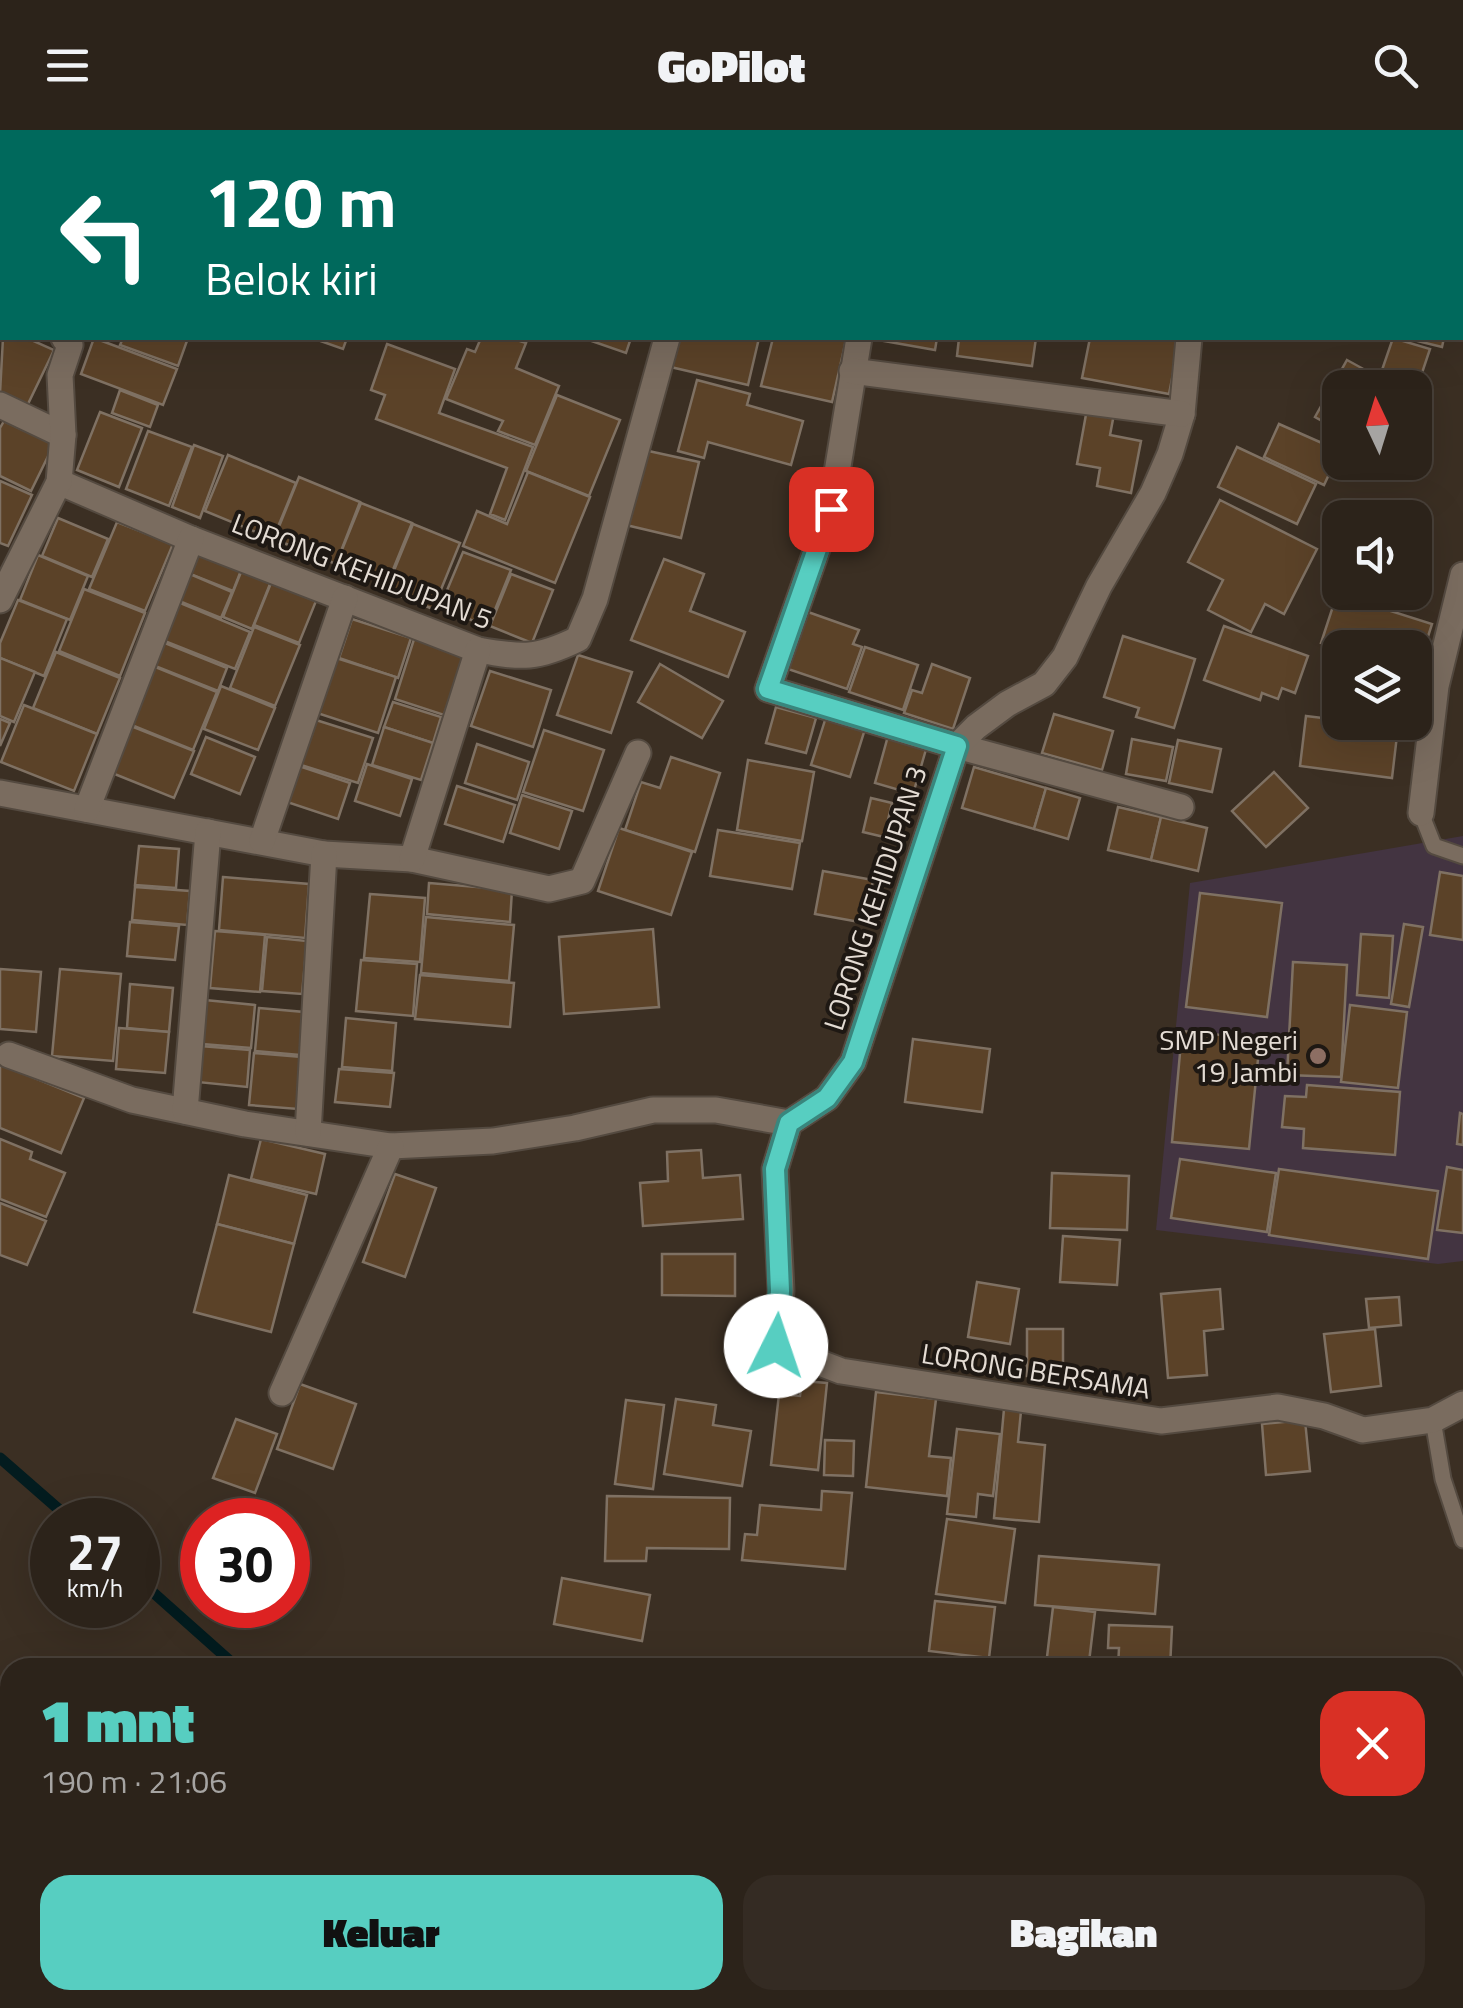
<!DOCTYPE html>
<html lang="id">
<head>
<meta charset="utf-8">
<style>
  :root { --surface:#2c231a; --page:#342b23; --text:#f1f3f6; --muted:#a6a4a2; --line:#484039; --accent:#57cec1 }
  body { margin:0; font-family:"Titillium Web",sans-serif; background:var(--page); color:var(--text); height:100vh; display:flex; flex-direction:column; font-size:38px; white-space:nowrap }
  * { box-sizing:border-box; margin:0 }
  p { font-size:32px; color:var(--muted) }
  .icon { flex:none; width:55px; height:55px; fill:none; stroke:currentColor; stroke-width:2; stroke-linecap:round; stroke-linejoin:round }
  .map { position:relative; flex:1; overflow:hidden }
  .sheet { position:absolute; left:0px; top:1528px; width:1465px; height:352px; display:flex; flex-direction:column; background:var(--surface); border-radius:30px 30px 0 0; box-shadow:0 10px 40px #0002,0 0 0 2px var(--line) }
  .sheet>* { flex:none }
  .banner { position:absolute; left:0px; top:0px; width:1465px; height:210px; box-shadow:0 10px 40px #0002,0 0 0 2px var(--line); background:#00695c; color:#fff; overflow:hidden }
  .needle { width:65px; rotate:356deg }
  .fabs { position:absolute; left:1322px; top:240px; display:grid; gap:20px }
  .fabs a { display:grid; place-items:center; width:110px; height:110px; border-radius:20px; background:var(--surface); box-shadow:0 10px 40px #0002,0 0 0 2px var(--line); font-size:50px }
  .speed { position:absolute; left:30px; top:1368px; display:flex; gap:20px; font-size:50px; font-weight:700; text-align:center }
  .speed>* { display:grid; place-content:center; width:130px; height:130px; border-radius:50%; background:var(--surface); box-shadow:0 10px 40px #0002,0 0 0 2px var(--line); line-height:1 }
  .speed small { font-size:25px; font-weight:400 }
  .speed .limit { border:15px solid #d22; background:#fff; color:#111 }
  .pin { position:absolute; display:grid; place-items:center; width:85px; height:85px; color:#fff; margin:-42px; border-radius:20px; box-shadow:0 5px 15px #0006 }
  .me { position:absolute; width:110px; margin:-55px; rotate:4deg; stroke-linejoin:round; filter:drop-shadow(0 0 8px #0008) }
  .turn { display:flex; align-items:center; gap:35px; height:210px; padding:0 40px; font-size:45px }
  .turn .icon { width:130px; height:130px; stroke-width:2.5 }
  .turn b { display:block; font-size:70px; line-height:85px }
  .round { display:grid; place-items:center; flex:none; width:105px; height:105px; border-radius:30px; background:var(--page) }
  .head { display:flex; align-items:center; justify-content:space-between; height:170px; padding:0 40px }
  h1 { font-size:60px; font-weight:800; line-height:75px; color:var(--accent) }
  .primary-button { display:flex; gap:20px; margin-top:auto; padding:20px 40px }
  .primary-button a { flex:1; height:115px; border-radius:30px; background:var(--accent); color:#111; font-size:40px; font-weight:800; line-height:115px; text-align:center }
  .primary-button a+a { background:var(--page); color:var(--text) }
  header { display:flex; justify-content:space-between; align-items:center; height:130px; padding:0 40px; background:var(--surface); font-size:45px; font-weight:800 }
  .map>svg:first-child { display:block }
  .education { fill:#433441 }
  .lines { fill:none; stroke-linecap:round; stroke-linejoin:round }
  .stream { stroke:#031c1f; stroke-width:11 }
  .building { fill:#5b4228; stroke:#7f7163; stroke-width:2.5 }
  .service-casing { stroke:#544a40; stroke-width:19 }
  .minor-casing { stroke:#544a40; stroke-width:29 }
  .service { stroke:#7a6c5f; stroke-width:15 }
  .minor { stroke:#7a6c5f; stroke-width:25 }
  .route-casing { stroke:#39867d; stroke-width:25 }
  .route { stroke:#57cec1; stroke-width:18 }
  .education-dot { fill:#8d6e63; stroke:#1e1813; stroke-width:4 }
  .labels { text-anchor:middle; stroke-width:8; stroke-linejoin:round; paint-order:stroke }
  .street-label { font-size:28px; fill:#e4dcd4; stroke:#1e1813 }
  .poi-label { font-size:28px; fill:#e4dcd4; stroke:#1e1813; text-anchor:end }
</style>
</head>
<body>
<header><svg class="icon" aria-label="menu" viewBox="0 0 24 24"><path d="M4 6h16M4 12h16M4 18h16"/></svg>GoPilot<svg class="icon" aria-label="search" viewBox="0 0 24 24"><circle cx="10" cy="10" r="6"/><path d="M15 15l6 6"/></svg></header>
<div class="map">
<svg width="1463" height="1878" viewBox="0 0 1463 1878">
  <rect width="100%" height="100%" fill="#3b2f23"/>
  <!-- education -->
  <polygon class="education" points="1463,706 1463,1131 1438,1134 1156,1100 1190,753"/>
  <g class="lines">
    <!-- stream -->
    <g class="stream">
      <polyline points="0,1328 71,1390"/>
      <polyline points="138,1449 238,1538"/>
      <polyline points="615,1870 624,1878"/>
    </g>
  </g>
  <!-- building -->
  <g class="building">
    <polygon points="521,0 626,0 520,2"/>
    <polygon points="0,68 2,69 2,121 0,120"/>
    <polygon points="0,123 2,124 2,178 0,177"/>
    <polygon points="3,208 27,208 54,220 27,276 0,263"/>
    <polygon points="94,208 177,239 163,275 81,244"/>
    <polygon points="123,208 188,208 178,236 120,215"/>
    <polygon points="312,208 347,208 343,219"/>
    <polygon points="481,208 511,208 526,213 516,238 559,256 535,315 498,301 503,291 446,269 467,219 475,222"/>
    <polygon points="583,208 631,208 626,223"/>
    <polygon points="669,208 759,208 748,255 662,235"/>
    <polygon points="773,208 846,210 832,272 761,256"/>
    <polygon points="885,208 937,208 935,220 884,211"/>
    <polygon points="959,208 1036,208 1032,236 957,226"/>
    <polygon points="1090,208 1180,208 1169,264 1082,248"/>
    <polygon points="1393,208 1430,219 1419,252 1382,240"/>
    <polygon points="1405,208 1444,208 1442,217"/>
    <polygon points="387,214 455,239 439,283 533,317 505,390 490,384 507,338 376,289 385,265 371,260"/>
    <polygon points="1347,230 1398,258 1340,258 1340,301 1315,287"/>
    <polygon points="697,250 750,264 747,275 803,291 791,335 708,312 704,328 678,321"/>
    <polygon points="120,260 158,275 150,297 112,283"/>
    <polygon points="557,265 620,290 589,366 526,341"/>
    <polygon points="1415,267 1424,272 1415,288"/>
    <polygon points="1087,279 1114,284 1110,305 1141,311 1131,363 1097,356 1100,338 1077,334"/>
    <polygon points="100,282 142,298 119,357 77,340"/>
    <polygon points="4,291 54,314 31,361 0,346 0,298"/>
    <polygon points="1279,294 1340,321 1324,355 1264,327"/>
    <polygon points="148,301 192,317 169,376 126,359"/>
    <polygon points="194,315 223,326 200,388 172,377"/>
    <polygon points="1237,317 1316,354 1297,394 1218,357"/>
    <polygon points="644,320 699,332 681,408 626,395"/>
    <polygon points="228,325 296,353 273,409 205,381"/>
    <polygon points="528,342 590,367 555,453 463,416 477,381 507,394"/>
    <polygon points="299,347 360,372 336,434 274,409"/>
    <polygon points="0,351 32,365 8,416 0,413"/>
    <polygon points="1220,370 1317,419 1284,484 1265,474 1251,502 1208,480 1223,450 1188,432"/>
    <polygon points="361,373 412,393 388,452 337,432"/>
    <polygon points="58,388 108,409 92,447 42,426"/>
    <polygon points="117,392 173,414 145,481 89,459"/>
    <polygon points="413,394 460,413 433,479 386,460"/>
    <polygon points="194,419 242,438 233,461 185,442"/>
    <polygon points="463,422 511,440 488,497 440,477"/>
    <polygon points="38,425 88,446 70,490 20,470"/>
    <polygon points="664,429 704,444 690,481 745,502 728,547 631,510"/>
    <polygon points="243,437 272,449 252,499 223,487"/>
    <polygon points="190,444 232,462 221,488 179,471"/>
    <polygon points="511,444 553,460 532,513 490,496"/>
    <polygon points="271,453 316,471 299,513 254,495"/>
    <polygon points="84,459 145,483 120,546 59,521"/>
    <polygon points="1337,464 1432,494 1416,544 1415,518 1340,518 1340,534 1334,532 1339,518 1321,513"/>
    <polygon points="18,470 67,489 44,546 0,528 0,513"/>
    <polygon points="178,472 250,502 235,539 162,510"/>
    <polygon points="808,482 859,500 853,514 862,517 847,559 788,539"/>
    <polygon points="352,489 411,508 398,548 339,528"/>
    <polygon points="1224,496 1308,526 1295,563 1282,558 1278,569 1262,563 1260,570 1204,550"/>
    <polygon points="254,497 300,515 275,576 230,558"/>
    <polygon points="415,506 465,523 444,585 395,569"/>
    <polygon points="1123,506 1195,529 1174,598 1136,587 1139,578 1104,567"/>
    <polygon points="160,511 227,538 218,561 150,534"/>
    <polygon points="865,517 918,535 903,580 849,562"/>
    <polygon points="56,522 120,548 97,604 33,578"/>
    <polygon points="578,525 632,542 611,603 557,585"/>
    <polygon points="330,526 396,547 378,603 311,581"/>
    <polygon points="0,528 35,542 14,592 0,586"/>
    <polygon points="660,534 723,571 702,608 638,572"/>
    <polygon points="932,534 970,548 953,599 904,583 912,560 922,563"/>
    <polygon points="153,536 217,562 193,620 129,594"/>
    <polygon points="490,541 551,560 533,617 471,596"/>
    <polygon points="221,556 275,578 258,620 204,599"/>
    <polygon points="393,572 441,587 433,613 384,597"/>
    <polygon points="24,575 97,604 74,661 1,632"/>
    <polygon points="776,577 816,588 806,623 766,613"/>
    <polygon points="1054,584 1113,601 1102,640 1042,623"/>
    <polygon points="1306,586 1340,590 1340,592 1398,597 1392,648 1300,636"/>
    <polygon points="826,587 865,599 850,647 811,635"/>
    <polygon points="0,589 10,593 0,616"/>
    <polygon points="316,590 373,608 358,653 301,635"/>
    <polygon points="131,596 194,621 174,668 112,643"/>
    <polygon points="384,597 433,613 421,650 372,635"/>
    <polygon points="544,600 604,620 583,681 523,662"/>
    <polygon points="888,606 927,616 913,664 875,653"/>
    <polygon points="206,607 255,627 240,664 191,644"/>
    <polygon points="1132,609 1173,617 1166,651 1126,644"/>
    <polygon points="1178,610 1221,619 1212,662 1169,653"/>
    <polygon points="477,614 529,632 517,670 465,653"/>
    <polygon points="671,627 720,643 695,722 625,700 641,652 660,658"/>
    <polygon points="748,630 814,642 802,711 737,700"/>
    <polygon points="367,634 412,649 400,686 355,671"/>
    <polygon points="296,635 350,653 338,689 284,671"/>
    <polygon points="974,637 1046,658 1034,699 962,678"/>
    <polygon points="1274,642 1308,678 1266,717 1232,681"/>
    <polygon points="457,656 515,675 503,712 445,694"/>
    <polygon points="1046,658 1080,668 1068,709 1034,699"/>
    <polygon points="522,665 572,681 559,719 510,703"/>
    <polygon points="871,668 892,673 884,707 863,702"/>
    <polygon points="1118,677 1161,687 1151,730 1108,720"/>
    <polygon points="1161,687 1207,698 1198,741 1151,730"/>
    <polygon points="619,698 692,722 671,785 598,761"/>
    <polygon points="718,700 800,713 792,759 710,746"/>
    <polygon points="139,716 179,719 176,758 135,755"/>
    <polygon points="823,741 873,750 865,793 815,784"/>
    <polygon points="1440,742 1463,746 1463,810 1430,805"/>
    <polygon points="223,747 309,754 305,808 219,800"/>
    <polygon points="429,753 512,760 510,792 427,784"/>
    <polygon points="135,757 190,761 187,795 132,790"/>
    <polygon points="1200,763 1282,773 1267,887 1186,877"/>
    <polygon points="370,764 425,768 420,832 364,828"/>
    <polygon points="426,787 514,795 509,851 421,843"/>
    <polygon points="130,792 179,796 175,830 127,826"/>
    <polygon points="1404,794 1423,797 1409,877 1391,874"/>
    <polygon points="653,799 659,877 564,884 559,807"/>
    <polygon points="215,801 265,805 260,862 210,858"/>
    <polygon points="1361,804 1393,806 1389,868 1357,865"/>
    <polygon points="267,807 307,811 302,864 262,861"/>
    <polygon points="361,830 417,834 413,886 356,881"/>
    <polygon points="1293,832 1347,835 1341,947 1287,945"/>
    <polygon points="0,839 41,842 36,902 0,899"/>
    <polygon points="60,839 121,844 113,931 52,926"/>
    <polygon points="420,845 514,853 510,897 415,889"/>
    <polygon points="130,854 173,858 169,902 127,898"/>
    <polygon points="205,870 255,875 251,918 202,914"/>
    <polygon points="1350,875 1407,882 1398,958 1341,952"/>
    <polygon points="259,878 304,882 300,925 255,921"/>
    <polygon points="346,888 396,893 392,941 342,937"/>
    <polygon points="119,898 169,902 165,943 116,939"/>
    <polygon points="1182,901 1260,909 1249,1019 1172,1012"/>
    <polygon points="913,909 990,919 982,982 905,972"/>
    <polygon points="200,916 250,920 247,957 197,952"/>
    <polygon points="254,923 302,927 298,979 249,975"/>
    <polygon points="0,934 84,968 61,1023 0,998"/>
    <polygon points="339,939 394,943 390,977 335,972"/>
    <polygon points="1307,955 1400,962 1395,1025 1303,1018 1304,999 1282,997 1285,966 1306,967"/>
    <polygon points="1460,983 1463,984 1463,1015 1457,1014"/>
    <polygon points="0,1009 32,1022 30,1029 65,1043 46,1087 0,1069"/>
    <polygon points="261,1009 325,1024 316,1064 251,1049"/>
    <polygon points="701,1020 703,1048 740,1045 743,1089 643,1096 640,1053 668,1051 667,1022"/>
    <polygon points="1180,1029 1276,1043 1267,1102 1171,1088"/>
    <polygon points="1447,1037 1463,1040 1463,1103 1437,1100"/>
    <polygon points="1279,1039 1438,1061 1428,1129 1269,1105"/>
    <polygon points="1052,1043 1129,1046 1127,1100 1050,1098"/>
    <polygon points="395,1044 436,1058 405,1147 363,1132"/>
    <polygon points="229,1045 307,1065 294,1114 217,1094"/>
    <polygon points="0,1073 46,1091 27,1135 0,1125"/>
    <polygon points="217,1094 294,1114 271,1202 194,1182"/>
    <polygon points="1063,1106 1120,1110 1117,1155 1060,1152"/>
    <polygon points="662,1124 735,1124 735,1166 662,1165"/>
    <polygon points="977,1152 1019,1159 1010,1214 968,1207"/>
    <polygon points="1220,1159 1223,1199 1204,1201 1207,1245 1168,1248 1161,1164"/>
    <polygon points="1399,1167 1401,1195 1369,1198 1366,1169"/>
    <rect x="1027" y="1199" width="36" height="47"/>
    <polygon points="1375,1199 1381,1256 1331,1262 1324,1204"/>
    <polygon points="802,1251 827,1253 818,1340 771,1335 779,1264 800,1266"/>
    <polygon points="300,1254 356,1274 333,1339 277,1319"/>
    <polygon points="876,1262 936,1269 929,1326 951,1328 947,1366 866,1357"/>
    <polygon points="676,1269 716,1275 713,1295 751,1301 742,1356 664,1344"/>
    <polygon points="626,1270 664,1275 653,1359 615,1354"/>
    <polygon points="1004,1279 1021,1281 1018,1312 1045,1315 1039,1392 994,1388"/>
    <polygon points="236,1289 277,1304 255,1363 213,1348"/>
    <polygon points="1305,1290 1310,1341 1266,1345 1262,1294"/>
    <polygon points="957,1299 1000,1304 993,1366 978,1364 976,1387 947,1384"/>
    <polygon points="825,1310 854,1311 853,1346 824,1345"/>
    <polygon points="822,1361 852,1363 845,1439 742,1430 745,1404 757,1405 760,1375 821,1380"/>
    <polygon points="607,1366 730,1368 729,1419 647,1418 646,1431 605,1431"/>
    <polygon points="947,1389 1015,1399 1005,1473 936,1464"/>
    <polygon points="1039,1426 1159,1435 1155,1484 1035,1475"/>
    <polygon points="562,1448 650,1465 642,1511 554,1494"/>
    <polygon points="935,1471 995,1477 989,1528 929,1521"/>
    <polygon points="1053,1477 1095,1482 1089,1532 1047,1527"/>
    <polygon points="1109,1495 1172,1497 1170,1538 1118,1538 1119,1518 1108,1518"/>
    <polygon points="1463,1712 1463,1743 1455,1725 1455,1715"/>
  </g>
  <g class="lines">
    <!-- service casing -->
    <g class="service-casing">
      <g id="service">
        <polyline points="1421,683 1434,716 1463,726"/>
        <polyline points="1433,1290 1443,1349 1463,1410"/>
        <polyline points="308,1870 318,1878"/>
        <polyline points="836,1870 901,1878"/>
        <polyline points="779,1878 793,1871 813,1870"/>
        <polyline points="1131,1878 1197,1870"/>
      </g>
    </g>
    <!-- minor casing -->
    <g class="minor-casing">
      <g id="minor">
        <polyline points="344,2 345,0"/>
        <polyline points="723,2 724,0"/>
        <polyline points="904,2 904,0"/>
        <polyline points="1217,2 1217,0"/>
        <polyline points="859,208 831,379 768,559 957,616 1181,677"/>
        <polyline points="1189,208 1182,284 1170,324 1153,363 1099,456 1065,527 1044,554 1007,574 976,597 957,616 853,932 827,968 789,993 775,1039 781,1161 776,1216 841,1241 1161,1291 1278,1277 1324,1286 1363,1300 1433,1290 1463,1274"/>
        <polyline points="852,241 1182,284"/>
        <polyline points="0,275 63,305"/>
        <path d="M 59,352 L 191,409 L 478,520 C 523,528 537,529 578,509 L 595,469 L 667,208"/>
        <polyline points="0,470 59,352 63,305 60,245 70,215 64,208"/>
        <polyline points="0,663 324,724 412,729 549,759 582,751 638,623"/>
        <polyline points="87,679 191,409"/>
        <polyline points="1421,683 1436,556 1463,445"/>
        <polyline points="262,711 345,468"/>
        <polyline points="412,729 478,520"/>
        <polyline points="9,925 132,970 245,994 391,1016 493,1011 575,998 653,980 716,980 789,993"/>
        <polyline points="185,981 208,702"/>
        <polyline points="308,1003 324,724"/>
        <polyline points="282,1263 391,1016"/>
        <polyline points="1455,1666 1463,1663"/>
        <polyline points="1438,1870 1441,1878"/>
      </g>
    </g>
    <!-- service -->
    <use href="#service" class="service"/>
    <!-- minor -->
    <use href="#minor" class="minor"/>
  </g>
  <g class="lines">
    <!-- route casing -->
    <g class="route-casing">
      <polyline id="route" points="776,1216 780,1161 775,1039 789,993 827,968 853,932 957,616 768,559 831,379"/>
    </g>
    <!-- route -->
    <use href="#route" class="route"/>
  </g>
  <!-- markers -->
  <circle class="education-dot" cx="1318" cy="926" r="10"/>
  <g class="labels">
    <!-- street labels -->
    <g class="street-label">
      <text transform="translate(362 441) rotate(21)" y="10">LORONG KEHIDUPAN 5</text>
      <text transform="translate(875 768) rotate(-72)" y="10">LORONG KEHIDUPAN 3</text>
      <text transform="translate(1036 1241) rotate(9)" y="10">LORONG BERSAMA</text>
    </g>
    <!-- poi labels -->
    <g class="poi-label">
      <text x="1298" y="920">SMP Negeri<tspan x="1298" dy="32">19 Jambi</tspan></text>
    </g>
  </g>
</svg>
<div class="fabs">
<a><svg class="needle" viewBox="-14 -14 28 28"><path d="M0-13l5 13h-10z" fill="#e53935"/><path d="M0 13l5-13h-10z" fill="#a6a4a2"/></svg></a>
<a><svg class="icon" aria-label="sound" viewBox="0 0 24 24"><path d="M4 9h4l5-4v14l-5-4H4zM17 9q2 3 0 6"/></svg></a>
<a><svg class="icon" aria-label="layers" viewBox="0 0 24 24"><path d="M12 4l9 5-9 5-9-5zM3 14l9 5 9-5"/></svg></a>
</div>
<div class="speed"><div>27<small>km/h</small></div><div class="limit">30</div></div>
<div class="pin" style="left:831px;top:379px;background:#d93025"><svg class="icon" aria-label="arrive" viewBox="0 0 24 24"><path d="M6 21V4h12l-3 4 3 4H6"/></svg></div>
<svg class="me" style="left:776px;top:1216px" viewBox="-20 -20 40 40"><circle r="19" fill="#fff"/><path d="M0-13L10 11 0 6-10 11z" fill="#57cec1"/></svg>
<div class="banner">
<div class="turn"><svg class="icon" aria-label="left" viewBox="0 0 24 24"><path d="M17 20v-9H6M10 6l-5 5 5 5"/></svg><div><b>120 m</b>Belok kiri</div></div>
</div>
<section class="sheet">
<div class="head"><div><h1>1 mnt</h1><p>190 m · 21:06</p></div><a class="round" style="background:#d93025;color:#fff"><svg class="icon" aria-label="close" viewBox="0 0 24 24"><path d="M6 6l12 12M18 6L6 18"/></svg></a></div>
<div class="primary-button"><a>Keluar</a><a>Bagikan</a></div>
</section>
</div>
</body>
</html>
